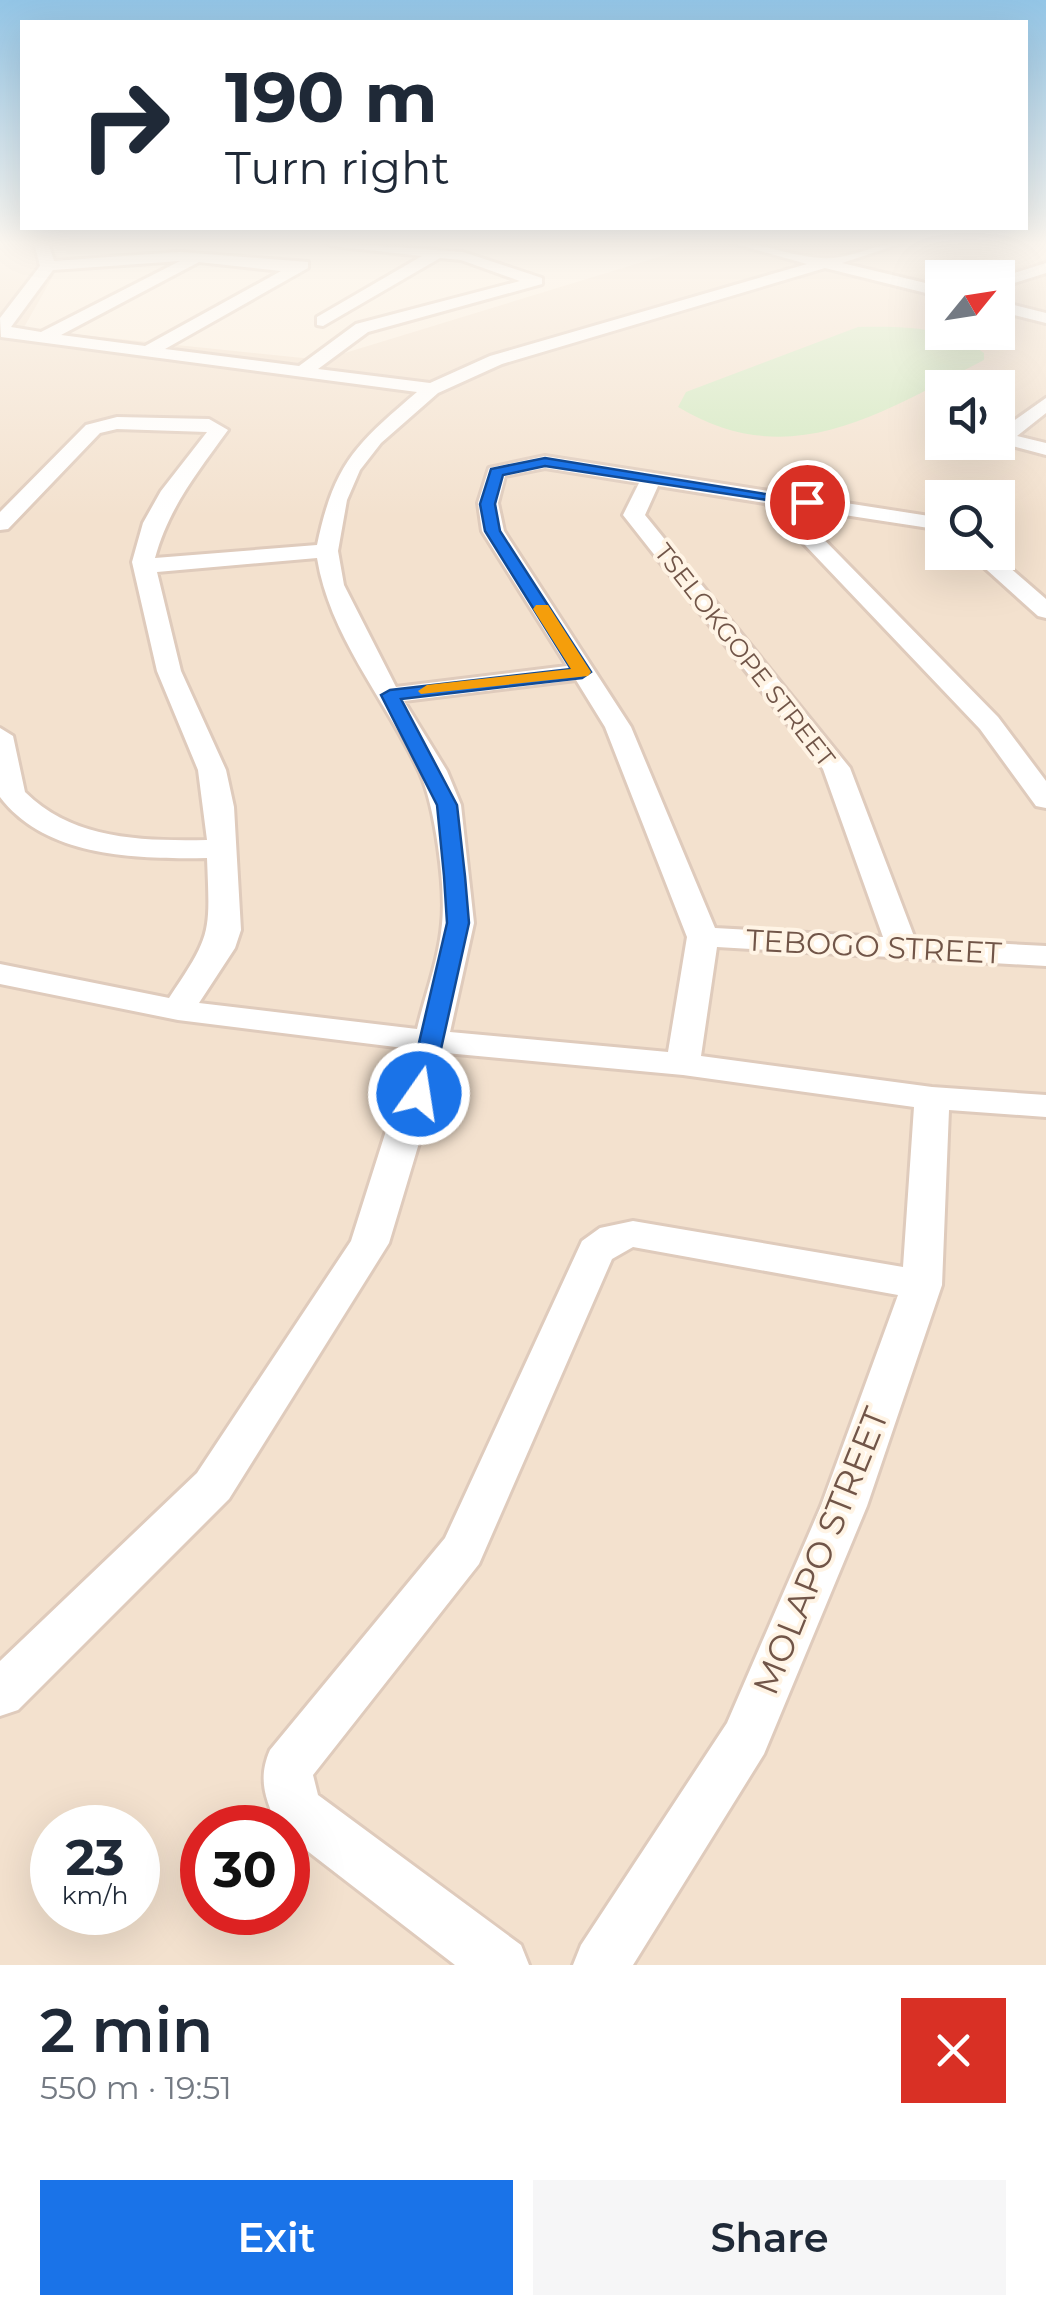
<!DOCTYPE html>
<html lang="en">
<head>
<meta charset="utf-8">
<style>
  :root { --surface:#fff; --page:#f6f6f7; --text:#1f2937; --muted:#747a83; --accent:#1a73e8 }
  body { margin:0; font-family:Montserrat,sans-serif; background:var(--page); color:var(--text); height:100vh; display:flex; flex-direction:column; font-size:38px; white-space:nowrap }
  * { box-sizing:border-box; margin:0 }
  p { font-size:32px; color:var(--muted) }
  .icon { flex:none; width:55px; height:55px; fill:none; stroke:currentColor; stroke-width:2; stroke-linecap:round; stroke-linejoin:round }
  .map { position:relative; height:1965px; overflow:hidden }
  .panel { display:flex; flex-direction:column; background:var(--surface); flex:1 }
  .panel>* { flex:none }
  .top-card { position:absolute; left:20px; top:20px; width:1008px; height:210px; border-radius:0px; box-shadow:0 10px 40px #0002; background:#fff; color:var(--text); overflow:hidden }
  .needle { width:65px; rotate:60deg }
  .tools { position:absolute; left:925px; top:260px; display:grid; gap:20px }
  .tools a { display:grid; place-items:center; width:90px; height:90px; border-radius:0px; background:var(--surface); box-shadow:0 10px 40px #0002; font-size:50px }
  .speed { position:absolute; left:30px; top:1805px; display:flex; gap:20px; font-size:50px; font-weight:700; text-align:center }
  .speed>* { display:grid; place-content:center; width:130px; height:130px; border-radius:50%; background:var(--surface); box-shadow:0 10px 40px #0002; line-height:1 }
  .speed small { font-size:25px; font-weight:400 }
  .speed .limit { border:15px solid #d22; background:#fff; color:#111 }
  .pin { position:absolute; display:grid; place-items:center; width:85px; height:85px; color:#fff; margin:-42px; border:5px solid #fff; border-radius:50%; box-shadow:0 2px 10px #0007 }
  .me { position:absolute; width:110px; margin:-55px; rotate:13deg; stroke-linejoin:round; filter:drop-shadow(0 0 8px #0008) }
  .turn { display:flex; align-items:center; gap:35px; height:210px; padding:0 40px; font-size:45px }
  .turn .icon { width:130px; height:130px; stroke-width:2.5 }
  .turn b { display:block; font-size:70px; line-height:85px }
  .round { display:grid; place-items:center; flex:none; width:105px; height:105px; border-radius:0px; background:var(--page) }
  .summary { display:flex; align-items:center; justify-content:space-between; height:170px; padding:0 40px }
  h1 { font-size:60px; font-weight:600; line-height:75px }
  .action { display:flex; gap:20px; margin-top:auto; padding:20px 40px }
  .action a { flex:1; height:115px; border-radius:0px; background:var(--accent); color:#fff; font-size:40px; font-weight:600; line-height:115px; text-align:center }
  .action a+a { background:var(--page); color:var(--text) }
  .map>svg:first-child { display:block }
  .residential { fill:#f3e1ce; fill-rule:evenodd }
  .green { fill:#d1e8bf }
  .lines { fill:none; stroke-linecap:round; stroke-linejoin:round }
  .minor-casing { stroke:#dfcbbc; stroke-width:6 }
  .minor { fill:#fff; fill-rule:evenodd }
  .route { fill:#1a73e8; stroke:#114b97; stroke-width:2.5 }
  .slow { fill:#f59e0b }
  .labels { text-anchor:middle; stroke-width:8; stroke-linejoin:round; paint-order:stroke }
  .far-street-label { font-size:25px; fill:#715548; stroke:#fff4e5 }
  .street-label { font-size:30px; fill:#715548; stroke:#fff4e5 }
  .near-street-label { font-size:35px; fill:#715548; stroke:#fff4e5 }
</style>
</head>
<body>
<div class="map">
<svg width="1046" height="1965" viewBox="0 0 1046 1965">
  <rect width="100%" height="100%" fill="#fbefdf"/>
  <!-- residential -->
  <path class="residential" d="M 0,242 L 47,242 L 61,262 L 23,329 L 322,360 L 698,245 L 681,242 L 1046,242 L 1046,1965 L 0,1965 ZM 942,278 L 998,278 L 998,332 L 942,332 ZM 942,388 L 998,388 L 998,442 L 942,442 ZM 942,498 L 998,498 L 998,552 L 942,552 ZM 52,1828 L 138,1828 L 138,1912 L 52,1912 ZM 202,1828 L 288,1828 L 288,1912 L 202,1912 Z"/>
  <!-- green -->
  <path class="green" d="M 858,327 C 900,326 949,326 984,353 L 984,360 C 882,412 791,475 678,407 L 686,392 Z"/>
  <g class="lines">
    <!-- minor casing -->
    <g class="minor-casing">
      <g id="minor">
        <path d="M 34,242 L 48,242 L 54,261 L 180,252 L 308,262 L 308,268 L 165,349 L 299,366 L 356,324 L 520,281 L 461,260 L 440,258 L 323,326 L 317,325 L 317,317 L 422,256 L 332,246 L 325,242 L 463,252 L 542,278 L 542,284 L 368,332 L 318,369 L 430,383 L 490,356 L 807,264 L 728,242 C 761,242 789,256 821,258 C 848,261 878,242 906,242 L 842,263 L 942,287 L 942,297 L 825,268 L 502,364 L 438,393 L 381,443 L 360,470 L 347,500 L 338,551 L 344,585 L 396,687 L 567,666 L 482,531 L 478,503 L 489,468 L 545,456 L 942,518 L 942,530 L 792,507 L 998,717 L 1046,781 L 1046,808 L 1036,806 L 980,729 L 765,503 L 658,486 L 645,515 L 850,768 L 915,939 L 1046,946 L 1046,966 L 717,947 L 701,1056 L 932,1087 L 1046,1095 L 1046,1117 L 949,1110 L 942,1285 L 867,1506 L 764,1754 L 633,1965 L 573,1965 L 581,1945 L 727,1723 L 821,1506 L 898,1295 L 633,1247 L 612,1259 L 479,1564 L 313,1775 L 318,1795 L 521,1945 L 529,1965 L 455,1965 L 288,1836 L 288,1828 L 278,1828 C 266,1799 257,1780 270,1750 L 445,1538 L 582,1241 L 600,1228 L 633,1221 L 903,1267 L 914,1107 L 683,1075 L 446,1053 L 389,1243 L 229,1499 L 18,1710 L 0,1716 L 0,1661 L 197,1473 L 351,1241 L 412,1049 L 178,1020 L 0,984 L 0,964 L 169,998 C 212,934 210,934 207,858 C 138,859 46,858 0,797 L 0,728 L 13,736 L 25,792 C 73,840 142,841 207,840 L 198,770 L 157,671 L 132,562 L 143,523 L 161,491 L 207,432 L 117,429 L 100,433 L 8,529 L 0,530 L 0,512 L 86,425 L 117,417 L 209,419 L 228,430 C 197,473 169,507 155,558 L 317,545 C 334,464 355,445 417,392 L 1,337 L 0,318 L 40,266 ZM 180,261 L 41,332 L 11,327 L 53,270 ZM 199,262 L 281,271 L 145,346 L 61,335 ZM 545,468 L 639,483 L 623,515 L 823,769 L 883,937 L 715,928 L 631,727 L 504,531 L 498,503 L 505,476 ZM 317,558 C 330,638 387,701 420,773 C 435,806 446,887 442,924 C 439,959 425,995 417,1029 L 199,1003 L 235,948 L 241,930 L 234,807 L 226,770 L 181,671 L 157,572 ZM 576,680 L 605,727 L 687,937 L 668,1052 L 450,1032 L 474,923 L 461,805 L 447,771 L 404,701 Z"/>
        <polygon points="1046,263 1046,273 998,288 998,278"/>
        <polygon points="998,301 1046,313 1046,323 998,311"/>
        <polygon points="1046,398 1046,413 1017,436 1046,443 1046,455 997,442 998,432"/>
        <polygon points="967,552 992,552 1046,599 1046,618 1038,616"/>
      </g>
    </g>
    <!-- minor -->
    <use href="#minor" class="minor"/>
  </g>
  <!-- sky -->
  <linearGradient id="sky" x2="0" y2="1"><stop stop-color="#93c5e6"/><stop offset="0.47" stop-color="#fdf8f1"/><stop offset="1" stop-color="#fdf8f1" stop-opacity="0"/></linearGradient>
  <rect width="1046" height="517" fill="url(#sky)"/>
  <!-- route -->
  <polygon class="route" points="545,458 814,502 807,506 545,466 503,475 495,504 500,531 591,672 582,678 401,699 457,805 465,876 469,923 431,1094 419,1102 407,1094 447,923 444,876 437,805 381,695 390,690 571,669 485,531 480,504 491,469"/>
  <!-- slow -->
  <polygon class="slow" points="536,605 548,605 591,672 588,676 421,694 418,691 427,685 571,669 533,609"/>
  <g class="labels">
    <!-- far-street labels -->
    <g class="far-street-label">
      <text transform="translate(745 655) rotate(52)" y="9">TSELOKGOPE STREET</text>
    </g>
    <!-- street labels -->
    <g class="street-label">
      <text transform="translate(874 947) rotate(3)" y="10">TEBOGO STREET</text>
    </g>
    <!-- near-street labels -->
    <g class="near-street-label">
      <text transform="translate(821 1551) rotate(-68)" y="12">MOLAPO STREET</text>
    </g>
  </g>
</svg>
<div class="tools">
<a><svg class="needle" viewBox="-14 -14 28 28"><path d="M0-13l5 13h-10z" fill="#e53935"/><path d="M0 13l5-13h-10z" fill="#747a83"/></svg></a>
<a><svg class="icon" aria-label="sound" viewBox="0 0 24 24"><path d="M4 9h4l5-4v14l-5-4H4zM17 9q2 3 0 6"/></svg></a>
<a><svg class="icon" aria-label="search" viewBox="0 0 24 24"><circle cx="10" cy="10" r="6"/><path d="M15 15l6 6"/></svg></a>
</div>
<div class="speed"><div>23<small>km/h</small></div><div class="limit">30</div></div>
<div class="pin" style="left:807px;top:502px;background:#d93025"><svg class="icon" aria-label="arrive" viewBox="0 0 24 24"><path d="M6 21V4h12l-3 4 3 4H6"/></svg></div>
<svg class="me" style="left:419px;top:1094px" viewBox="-20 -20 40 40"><circle r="17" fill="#1a73e8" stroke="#fff" stroke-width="3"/><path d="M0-11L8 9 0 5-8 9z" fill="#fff"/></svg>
<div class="top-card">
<div class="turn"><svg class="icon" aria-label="right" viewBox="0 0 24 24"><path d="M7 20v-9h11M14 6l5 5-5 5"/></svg><div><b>190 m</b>Turn right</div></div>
</div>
</div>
<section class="panel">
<div class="summary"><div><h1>2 min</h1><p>550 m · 19:51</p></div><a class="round" style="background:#d93025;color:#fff"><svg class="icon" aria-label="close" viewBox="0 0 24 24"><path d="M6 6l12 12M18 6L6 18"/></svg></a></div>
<div class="action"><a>Exit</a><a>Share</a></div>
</section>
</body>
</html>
